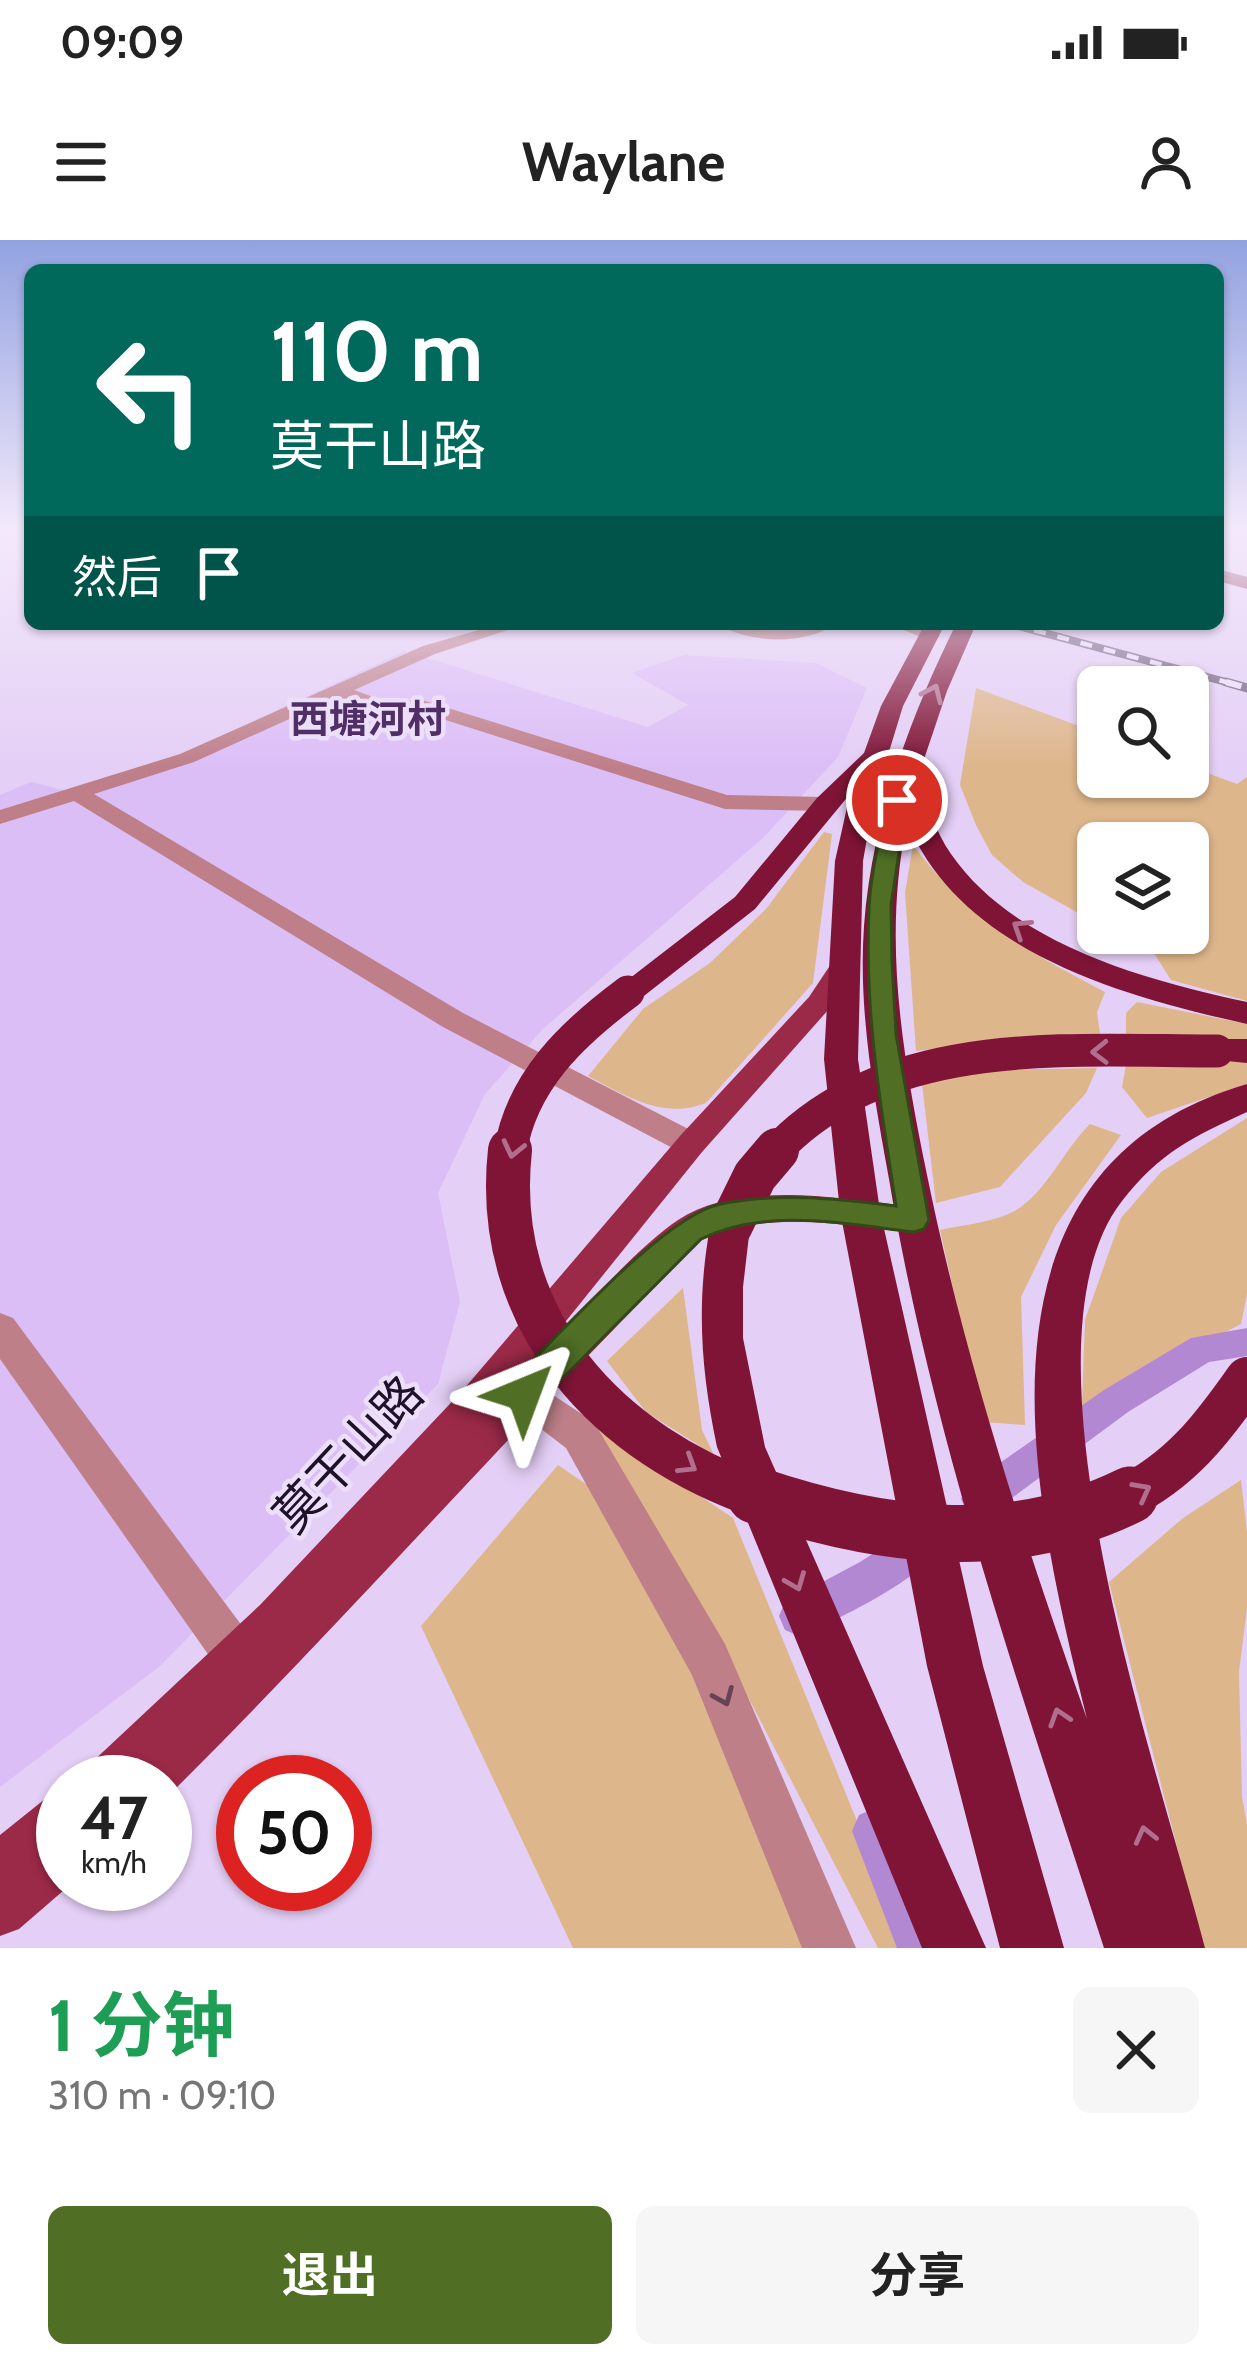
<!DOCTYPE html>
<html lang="zh">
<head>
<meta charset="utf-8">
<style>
  :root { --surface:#fff; --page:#f6f6f6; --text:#222; --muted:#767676; --accent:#506f25 }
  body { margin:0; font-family:Cabin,"Noto Sans SC",sans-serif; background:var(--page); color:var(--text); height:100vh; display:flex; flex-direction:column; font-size:45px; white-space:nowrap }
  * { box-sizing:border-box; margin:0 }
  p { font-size:39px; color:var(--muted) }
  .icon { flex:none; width:66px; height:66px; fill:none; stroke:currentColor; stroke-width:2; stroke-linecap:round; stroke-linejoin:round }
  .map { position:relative; height:1708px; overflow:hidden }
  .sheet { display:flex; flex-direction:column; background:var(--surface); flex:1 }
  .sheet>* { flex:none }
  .guide { position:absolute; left:24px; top:24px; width:1200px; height:366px; border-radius:18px; box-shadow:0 3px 9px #0004; background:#00695c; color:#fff; overflow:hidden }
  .fabs { position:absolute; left:1077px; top:426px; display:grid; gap:24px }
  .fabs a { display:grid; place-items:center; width:132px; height:132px; border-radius:18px; background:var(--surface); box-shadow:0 3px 9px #0004; font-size:60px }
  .speed { position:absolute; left:36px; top:1515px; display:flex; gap:24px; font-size:60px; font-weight:700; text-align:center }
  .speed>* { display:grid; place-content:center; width:156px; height:156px; border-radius:50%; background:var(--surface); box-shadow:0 3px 9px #0004; line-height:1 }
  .speed small { font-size:30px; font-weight:400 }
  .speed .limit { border:18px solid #d22; background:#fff; color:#111 }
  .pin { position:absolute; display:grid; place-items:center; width:102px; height:102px; color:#fff; margin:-51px; border:6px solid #fff; border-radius:50%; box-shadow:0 3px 12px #0007 }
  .me { position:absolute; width:132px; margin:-66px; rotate:44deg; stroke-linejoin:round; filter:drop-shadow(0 0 9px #0008) }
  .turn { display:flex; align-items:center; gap:42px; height:252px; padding:0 48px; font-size:54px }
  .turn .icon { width:156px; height:156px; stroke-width:2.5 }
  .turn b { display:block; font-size:84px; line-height:102px }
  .then { display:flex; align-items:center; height:114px; padding:0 48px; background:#0003; gap:24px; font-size:45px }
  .round { display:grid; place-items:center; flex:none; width:126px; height:126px; border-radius:18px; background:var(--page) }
  .head { display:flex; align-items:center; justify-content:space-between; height:204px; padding:0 48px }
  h1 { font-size:72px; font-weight:700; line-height:90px; color:#1e9e55 }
  .button { display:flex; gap:24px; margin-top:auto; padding:24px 48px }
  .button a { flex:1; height:138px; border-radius:18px; background:var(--accent); color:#fff; font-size:48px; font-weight:700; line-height:138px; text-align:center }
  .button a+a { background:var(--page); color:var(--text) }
  .status { display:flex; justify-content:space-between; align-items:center; height:84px; padding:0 60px; background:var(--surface); direction:ltr }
  .status svg { height:33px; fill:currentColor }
  header { display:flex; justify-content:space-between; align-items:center; height:156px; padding:0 48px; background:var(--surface); font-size:54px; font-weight:700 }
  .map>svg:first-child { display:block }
  .built { fill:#dcbef7 }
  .green { fill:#deb68b }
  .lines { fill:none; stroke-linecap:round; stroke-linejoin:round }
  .canal { fill:#b288d3; fill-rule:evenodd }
  .minor { fill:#be7f89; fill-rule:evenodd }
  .major { fill:#9b2948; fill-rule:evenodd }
  .highway { fill:#801436; fill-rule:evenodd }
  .rail-far1-casing { stroke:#6f5e7c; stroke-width:8 }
  .rail-casing { stroke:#6f5e7c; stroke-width:9 }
  .rail-far1 { stroke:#eddffa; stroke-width:4.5; stroke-dasharray:12; stroke-linecap:butt }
  .rail { stroke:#eddffa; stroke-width:6; stroke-dasharray:16; stroke-linecap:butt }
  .highway-bridge-far2 { stroke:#801436; stroke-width:33 }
  .highway-bridge-far1 { stroke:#801436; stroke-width:44 }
  .highway-bridge { stroke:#801436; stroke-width:57 }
  .oneway { stroke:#b16f8e }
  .oneway2 { stroke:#674254 }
  .route { fill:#506f25; stroke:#344818; stroke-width:3 }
  .labels { text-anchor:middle; stroke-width:9; stroke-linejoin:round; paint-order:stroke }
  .far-quarter-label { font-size:39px; font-weight:bold; fill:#4f2f66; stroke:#eddffa }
  .near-street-label { font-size:48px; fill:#1f1129; stroke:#eddffa }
</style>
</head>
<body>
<div class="status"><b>09:09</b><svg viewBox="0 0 49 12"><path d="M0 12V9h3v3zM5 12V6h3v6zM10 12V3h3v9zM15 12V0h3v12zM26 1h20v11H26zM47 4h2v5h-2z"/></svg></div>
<header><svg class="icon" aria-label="menu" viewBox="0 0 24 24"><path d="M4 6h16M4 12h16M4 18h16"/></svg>Waylane<svg class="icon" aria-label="person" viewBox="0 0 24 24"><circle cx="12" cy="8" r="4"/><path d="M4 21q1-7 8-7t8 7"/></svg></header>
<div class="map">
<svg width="1247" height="1708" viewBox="0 0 1247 1708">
  <rect width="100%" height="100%" fill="#e4cff6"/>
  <!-- built -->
  <polygon class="built" points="405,411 648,487 688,465 632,433 684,415 816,423 867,448 838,517 763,598 543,789 485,854 438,953 460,1062 438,1144 160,1426 0,1547 0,555 31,542 76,553 187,518 277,470"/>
  <!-- green -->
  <g class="green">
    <polygon points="976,448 1098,493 1098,537 1188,537 1188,526 1237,544 1247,537 1247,761 1171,740 1150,707 1118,693 1188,693 1188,603 1098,603 1098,684 1023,642 992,615 976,585 960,545"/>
    <path d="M 824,592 L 832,594 L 813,743 L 706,863 C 663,880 626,856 588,836 L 643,769 L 710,723 L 766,669 Z"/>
    <path d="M 913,605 C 970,680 1023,709 1105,752 L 1097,772 L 1101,801 L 999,802 L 916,811 L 905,653 Z"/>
    <polygon points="1137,762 1247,784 1247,799 1126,799 1126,773"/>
    <polygon points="1247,821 1247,844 1147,878 1122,847 1126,825"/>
    <polygon points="1097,828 1086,853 1000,947 936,963 922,844 983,830"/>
    <polygon points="1247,878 1247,1054 1241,1084 1082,1166 1085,1080 1121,978 1161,932"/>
    <path d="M 1090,884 L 1121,895 L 1056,985 L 1021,1057 L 1025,1185 L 983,1182 L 940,990 C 962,985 986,983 1006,975 C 1042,962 1063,910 1090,884 Z"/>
    <polygon points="683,1048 702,1190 714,1215 646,1172 607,1121"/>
    <polygon points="571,1170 733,1278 909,1708 878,1708 718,1399"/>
    <polygon points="558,1225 602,1255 709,1420 812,1708 573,1708 421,1386"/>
    <polygon points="1241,1240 1247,1292 1247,1368 1239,1432 1242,1557 1247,1584 1247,1708 1203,1708 1109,1342 1183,1278"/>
  </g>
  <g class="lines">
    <!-- canal -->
    <g class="canal">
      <polygon points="1247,1088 1247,1116 1209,1122 1128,1172 993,1272 980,1277 967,1272 961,1259 967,1246 1104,1150 1191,1098"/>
      <path d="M 930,1277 L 943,1283 L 949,1296 C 933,1334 838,1380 799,1396 L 785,1390 L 779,1376 L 785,1362 L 860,1322 Z"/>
      <polygon points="875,1568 891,1575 945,1708 897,1708 852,1591 859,1575"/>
    </g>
    <!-- minor -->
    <g class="minor">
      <polygon points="500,384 526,384 435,414 354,450 387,462 419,459 727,555 826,557 837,564 826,571 725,569 411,469 386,474 338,457 194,522 94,554 463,773 702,896 707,904 702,912 680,912 443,787 74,561 0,584 0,570 180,514 423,406"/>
      <path d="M 718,384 L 777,389 L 836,384 C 805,405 750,404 718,384 Z"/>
      <polygon points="889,384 913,384 940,396 931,401"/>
      <polygon points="0,1073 13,1078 254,1402 261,1418 254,1434 238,1441 222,1434 0,1119"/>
      <polygon points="524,1136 594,1182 725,1404 856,1708 802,1708 692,1435 566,1208 510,1165 505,1153 510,1141"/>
    </g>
    <!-- major -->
    <g class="major">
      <path d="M 842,719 L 855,727 L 829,769 L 702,912 L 550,1101 C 586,1067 639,1006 678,980 C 740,939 845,959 914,967 L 926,971 L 931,980 L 926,989 L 914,993 C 844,985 768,969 702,1000 C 518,1182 349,1377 165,1559 L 165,1542 L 81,1542 L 89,1525 L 260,1365 L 463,1150 L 680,896 L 809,757 L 833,721 Z"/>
      <polygon points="63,1552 63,1644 71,1644 19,1689 0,1696 0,1595 45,1559"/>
    </g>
    <!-- highway -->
    <g class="highway">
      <polygon points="1218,329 1247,337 1247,349 1218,341"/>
      <polygon points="925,384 945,384 903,466 873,564 863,621 858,819 880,971 983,1426 1064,1708 1000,1708 927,1426 840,971 824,819 835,621 850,554 755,669 640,759 616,759 612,752 735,657 817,558 864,513 881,466"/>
      <path d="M 956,384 L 976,384 L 947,451 L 918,537 C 927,563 935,591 951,614 C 1014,705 1146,740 1247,762 L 1247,784 C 1122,756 961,712 907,582 C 882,701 903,817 927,935 C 965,1121 1024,1300 1087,1479 C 1032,1256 954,930 1247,844 L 1247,872 C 1193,897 1160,912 1122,961 C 1008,1107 1162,1540 1205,1708 L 1104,1708 C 1022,1454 933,1202 889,939 C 874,856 858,770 864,686 C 872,579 909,480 956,384 Z"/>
      <polygon points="1217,799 1247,799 1247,823 1205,819 1200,811 1205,803"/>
      <path d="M 730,971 L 744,976 L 750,987 L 743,1047 L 743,1098 L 765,1207 L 986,1708 L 922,1708 L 717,1207 C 701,1131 696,1064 710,987 L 716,976 Z"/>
    </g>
    <!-- rail-far1 casing -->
    <g class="rail-far1-casing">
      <polyline id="rail-far1" points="1011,384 1237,445"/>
    </g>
    <!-- rail casing -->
    <g class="rail-casing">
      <polyline id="rail" points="1226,442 1247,448"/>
    </g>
    <!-- rail-far1 -->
    <use href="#rail-far1" class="rail-far1"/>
    <!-- rail -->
    <use href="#rail" class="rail"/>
    <!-- highway-bridge-far2 -->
    <g class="highway-bridge-far2">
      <path d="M 510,913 C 521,841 573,793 628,752"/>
      <path d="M 774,913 C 884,793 1068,811 1217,811"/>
    </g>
    <!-- highway-bridge-far1 -->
    <g class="highway-bridge-far1">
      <path d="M 510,910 C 491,1081 608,1206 763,1258"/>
      <polyline points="730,987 755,936 777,910"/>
      <path d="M 1124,1258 C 1180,1231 1212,1189 1247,1139"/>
    </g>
    <!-- highway-bridge -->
    <path class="highway-bridge" d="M 755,1255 C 879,1297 1009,1315 1130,1255"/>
  </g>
  <!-- one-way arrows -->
  <defs><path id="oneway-chevron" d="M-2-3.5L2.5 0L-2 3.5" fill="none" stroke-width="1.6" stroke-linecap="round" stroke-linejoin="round" transform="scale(3)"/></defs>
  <g class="oneway">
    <use href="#oneway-chevron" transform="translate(933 453) rotate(-66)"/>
    <use href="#oneway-chevron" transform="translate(1021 688) rotate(-147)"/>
    <use href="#oneway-chevron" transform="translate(1100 812) rotate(179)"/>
    <use href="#oneway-chevron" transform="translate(513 909) rotate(103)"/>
    <use href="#oneway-chevron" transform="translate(688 1225) rotate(32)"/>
    <use href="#oneway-chevron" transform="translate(1142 1251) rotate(-28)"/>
    <use href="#oneway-chevron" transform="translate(796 1342) rotate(68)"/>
    <use href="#oneway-chevron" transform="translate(1059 1477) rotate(-108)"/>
    <use href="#oneway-chevron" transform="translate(1145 1595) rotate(-104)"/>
  </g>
  <use class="oneway2" href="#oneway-chevron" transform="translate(724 1457) rotate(67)"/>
  <!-- sky -->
  <linearGradient id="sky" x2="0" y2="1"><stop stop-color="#92a2e0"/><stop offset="0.55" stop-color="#f3e9fb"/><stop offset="1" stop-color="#f3e9fb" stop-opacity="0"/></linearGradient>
  <rect width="1247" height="528" fill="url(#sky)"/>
  <!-- route -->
  <path class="route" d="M 897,554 L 907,560 L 891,665 L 892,722 L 896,794 L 929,980 L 924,989 L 914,992 C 844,984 766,967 701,999 L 536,1165 L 524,1169 L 511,1165 L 506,1154 L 511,1142 C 557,1098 664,975 721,964 C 780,952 837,959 896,966 C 881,868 864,770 869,670 C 870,634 881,596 887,560 Z"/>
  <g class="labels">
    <!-- far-quarter labels -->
    <g class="far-quarter-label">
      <text x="368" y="493">西塘河村</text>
    </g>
    <!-- near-street labels -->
    <g class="near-street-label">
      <text transform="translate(348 1214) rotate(-47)" y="17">莫干山路</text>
    </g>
  </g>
</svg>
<div class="fabs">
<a><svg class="icon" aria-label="search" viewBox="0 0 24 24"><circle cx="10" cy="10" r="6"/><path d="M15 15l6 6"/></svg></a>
<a><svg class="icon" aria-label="layers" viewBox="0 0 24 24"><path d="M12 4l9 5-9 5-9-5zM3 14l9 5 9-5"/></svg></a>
</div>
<div class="speed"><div>47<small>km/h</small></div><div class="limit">50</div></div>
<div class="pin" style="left:897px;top:560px;background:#d93025"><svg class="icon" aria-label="arrive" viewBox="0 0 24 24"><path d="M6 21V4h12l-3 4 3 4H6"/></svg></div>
<svg class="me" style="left:524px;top:1154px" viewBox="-20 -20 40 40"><path d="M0-17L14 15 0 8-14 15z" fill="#506f25" stroke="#fff" stroke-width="4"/></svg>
<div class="guide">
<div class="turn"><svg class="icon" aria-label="left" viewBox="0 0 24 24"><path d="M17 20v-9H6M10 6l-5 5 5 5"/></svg><div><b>110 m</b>莫干山路</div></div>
<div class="then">然后<svg class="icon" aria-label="arrive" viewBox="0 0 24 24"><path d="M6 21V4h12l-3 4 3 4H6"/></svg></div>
</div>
</div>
<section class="sheet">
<div class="head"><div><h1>1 分钟</h1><p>310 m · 09:10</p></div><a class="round"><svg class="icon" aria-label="close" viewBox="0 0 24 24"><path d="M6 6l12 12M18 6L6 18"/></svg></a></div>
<div class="button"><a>退出</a><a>分享</a></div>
</section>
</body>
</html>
